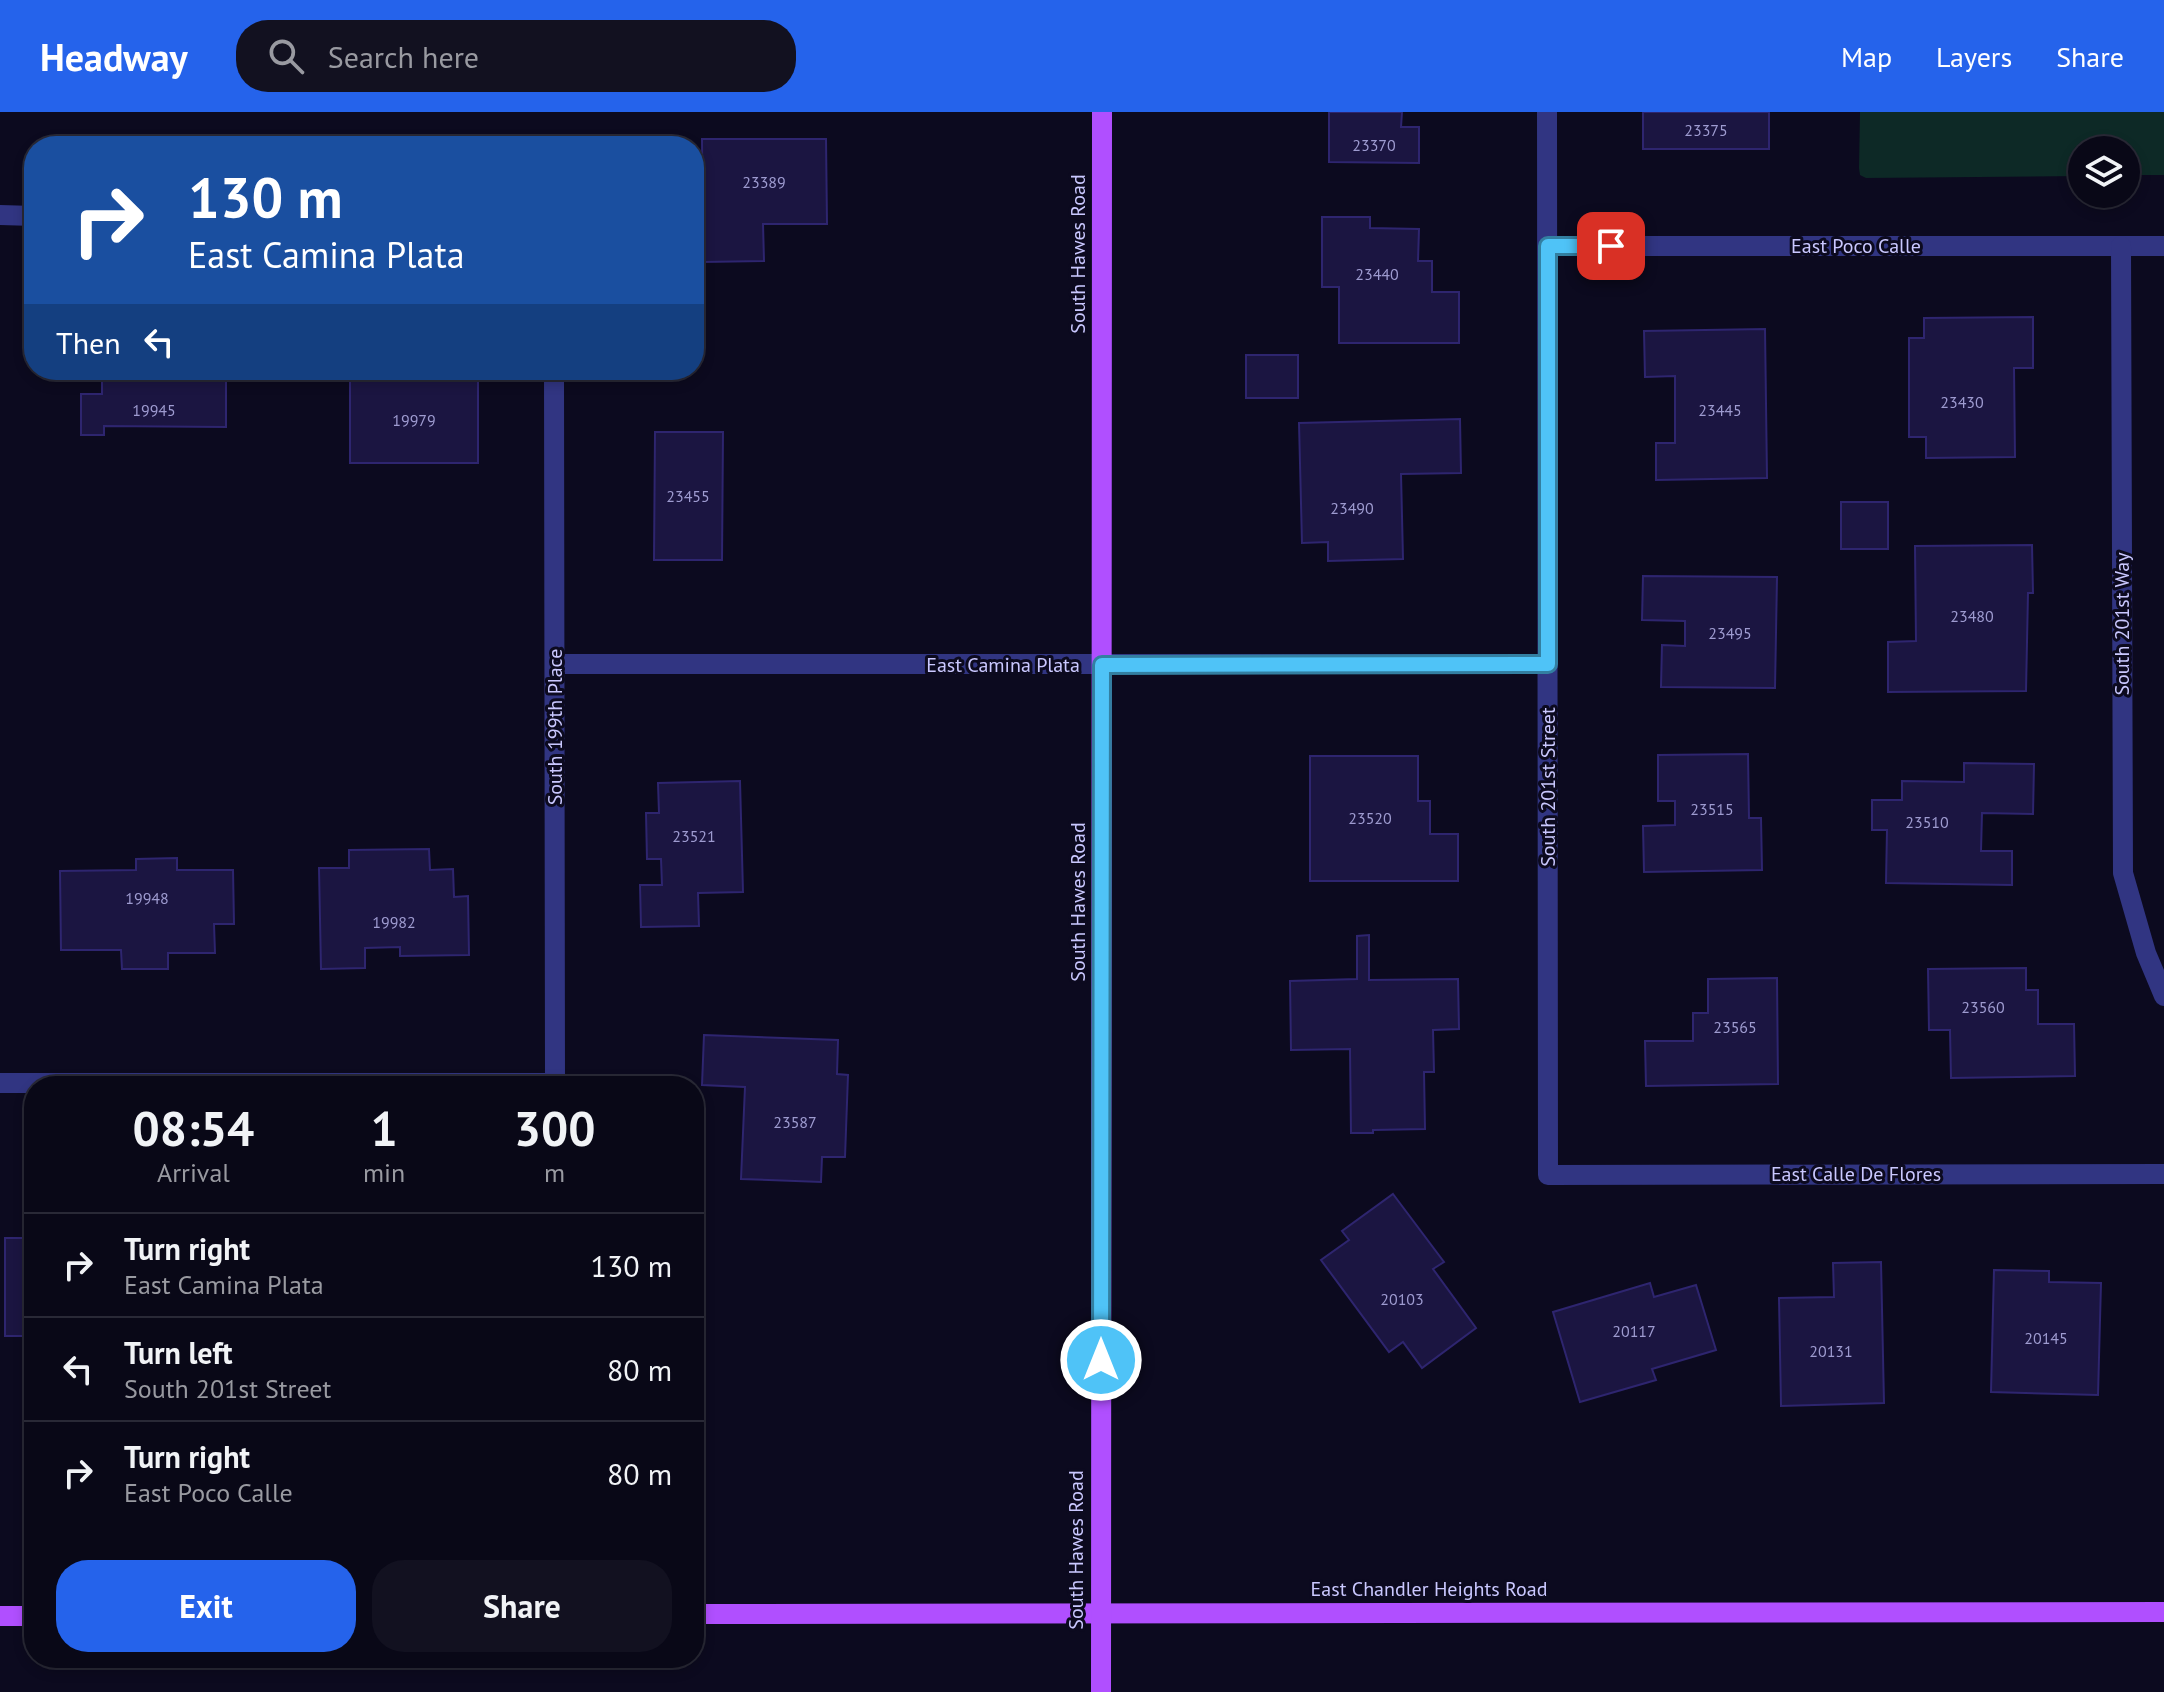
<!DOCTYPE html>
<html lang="en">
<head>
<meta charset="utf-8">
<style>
  :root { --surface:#090817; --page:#121120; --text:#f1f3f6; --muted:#999aa1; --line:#292936; --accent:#2563eb }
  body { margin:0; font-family:"PT Sans",sans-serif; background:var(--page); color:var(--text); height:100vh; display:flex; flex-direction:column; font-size:30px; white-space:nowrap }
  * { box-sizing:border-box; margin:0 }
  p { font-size:26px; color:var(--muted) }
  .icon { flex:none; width:44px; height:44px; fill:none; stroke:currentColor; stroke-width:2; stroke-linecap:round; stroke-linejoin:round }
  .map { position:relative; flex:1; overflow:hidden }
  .drawer { position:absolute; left:24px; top:964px; width:680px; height:592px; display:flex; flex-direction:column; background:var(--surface); border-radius:32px; box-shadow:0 4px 12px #0003,0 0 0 2px var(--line) }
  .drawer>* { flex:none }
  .top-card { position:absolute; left:24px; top:24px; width:680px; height:244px; border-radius:32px; box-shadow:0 4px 12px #0003,0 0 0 2px var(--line); background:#1a4fa0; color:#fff; overflow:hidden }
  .tools { position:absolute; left:2068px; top:24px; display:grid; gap:16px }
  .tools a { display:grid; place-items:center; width:72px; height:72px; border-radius:50%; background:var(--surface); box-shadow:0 4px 12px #0003,0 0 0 2px var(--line); font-size:40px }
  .pin { position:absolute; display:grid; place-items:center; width:68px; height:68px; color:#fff; margin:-34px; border-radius:16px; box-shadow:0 4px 12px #0006 }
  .me { position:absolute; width:88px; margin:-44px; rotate:0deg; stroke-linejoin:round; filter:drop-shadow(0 0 6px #0008) }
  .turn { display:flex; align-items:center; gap:28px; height:168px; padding:0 32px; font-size:36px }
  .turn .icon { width:104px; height:104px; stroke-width:2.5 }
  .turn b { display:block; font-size:56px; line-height:68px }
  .then { display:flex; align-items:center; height:76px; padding:0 32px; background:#0003; gap:16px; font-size:30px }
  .eta { display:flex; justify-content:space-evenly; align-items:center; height:136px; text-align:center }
  .eta b { font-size:48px; font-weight:700; line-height:56px }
  .action { display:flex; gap:16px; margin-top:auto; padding:16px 32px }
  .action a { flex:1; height:92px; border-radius:32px; background:var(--accent); color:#fff; font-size:32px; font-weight:700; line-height:92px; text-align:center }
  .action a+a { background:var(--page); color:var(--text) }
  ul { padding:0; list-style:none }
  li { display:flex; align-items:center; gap:24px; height:104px; padding:0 32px; border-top:2px solid var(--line) }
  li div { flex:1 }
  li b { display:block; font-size:30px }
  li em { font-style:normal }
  header { display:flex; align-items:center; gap:48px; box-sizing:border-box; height:112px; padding:0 40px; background:var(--accent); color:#fff }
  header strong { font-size:38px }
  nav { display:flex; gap:44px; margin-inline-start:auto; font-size:28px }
  .search { width:560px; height:72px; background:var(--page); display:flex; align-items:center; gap:20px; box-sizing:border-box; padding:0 28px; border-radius:32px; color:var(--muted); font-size:30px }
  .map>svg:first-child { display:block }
  .green { fill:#0d2926 }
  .building { fill:#1b1541; stroke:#2e256f; stroke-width:2 }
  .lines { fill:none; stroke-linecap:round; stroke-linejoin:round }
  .minor { stroke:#313582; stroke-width:20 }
  .major { stroke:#b04fff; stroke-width:20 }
  .route-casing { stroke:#337fa1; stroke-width:20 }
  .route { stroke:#4fc3f7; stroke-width:14 }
  .labels { text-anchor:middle; stroke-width:6; stroke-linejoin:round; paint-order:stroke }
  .number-label { font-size:16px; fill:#9e9bd0 }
  .street-label { font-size:20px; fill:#cac8ff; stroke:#0c0a1f }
</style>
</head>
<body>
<header>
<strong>Headway</strong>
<div class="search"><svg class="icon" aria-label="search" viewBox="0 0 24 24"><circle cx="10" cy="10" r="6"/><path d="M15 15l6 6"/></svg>Search here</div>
<nav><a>Map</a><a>Layers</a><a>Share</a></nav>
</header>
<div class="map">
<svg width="2164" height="1580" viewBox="0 0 2164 1580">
  <rect width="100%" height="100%" fill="#0c0a1f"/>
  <!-- green -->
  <polygon class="green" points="1860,0 2164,0 2164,63 2126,63 2126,38 2082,38 2082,64 1866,66 1860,63 1859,56"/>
  <!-- building -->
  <g class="building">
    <polygon points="1329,0 1402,0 1401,15 1419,15 1419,51 1329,50"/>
    <rect x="1643" y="0" width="126" height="37"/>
    <polygon points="702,27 826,27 827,112 763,112 764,149 703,150"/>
    <polygon points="1322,105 1370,105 1370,116 1419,117 1418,149 1432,149 1432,180 1459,180 1459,231 1339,231 1339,175 1322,175"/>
    <polygon points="2033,205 2033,256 2014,256 2015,345 1926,346 1926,325 1909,325 1909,226 1924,226 1924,206"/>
    <polygon points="1765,217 1767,366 1656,368 1656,331 1675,331 1675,264 1645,265 1644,219"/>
    <rect x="1246" y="243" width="52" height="43"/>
    <polygon points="102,258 226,258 226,315 104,314 104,323 81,323 81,282 102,282"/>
    <polygon points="350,258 384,258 384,264 430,263 430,258 478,258 478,351 350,351"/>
    <polygon points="1460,307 1461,361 1401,362 1403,447 1328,449 1328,430 1302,431 1299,311"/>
    <polygon points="655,320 723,320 722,448 654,448"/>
    <rect x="1841" y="390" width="47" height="47"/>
    <polygon points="2032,433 2033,481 2028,481 2026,579 1888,580 1888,530 1916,529 1915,434"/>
    <polygon points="1643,464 1777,465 1775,576 1661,575 1662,533 1685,534 1685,509 1642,508"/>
    <polygon points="1748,642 1749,706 1761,706 1762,758 1644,760 1643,714 1675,713 1675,689 1658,689 1658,643"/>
    <polygon points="1310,644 1418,644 1418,689 1430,689 1430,722 1458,722 1458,769 1310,769"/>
    <polygon points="1964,651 2034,652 2033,702 1982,701 1981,739 2012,739 2012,773 1886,771 1887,718 1872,718 1872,688 1902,688 1902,669 1964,670"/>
    <polygon points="740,669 743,780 698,781 699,814 641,815 640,773 662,773 661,747 647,747 646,701 659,701 658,671"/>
    <polygon points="429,737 430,758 453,757 454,785 468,784 469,843 400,844 400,835 365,836 365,856 321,857 319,756 349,756 349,738"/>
    <polygon points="177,746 177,758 233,758 234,812 214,812 215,841 168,841 168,857 122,857 121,838 61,838 60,759 136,758 136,747"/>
    <polygon points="1369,823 1369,868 1458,867 1459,917 1433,918 1434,960 1424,960 1425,1017 1373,1018 1373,1021 1351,1021 1350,937 1291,938 1290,869 1357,867 1357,824"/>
    <polygon points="2026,856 2026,878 2038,878 2038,912 2074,912 2075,964 1951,966 1950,918 1929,918 1928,857"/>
    <polygon points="1777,866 1778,972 1646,974 1645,929 1693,929 1693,901 1708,901 1708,867"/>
    <polygon points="704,923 838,928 837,962 848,963 845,1045 822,1045 821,1070 741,1067 745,975 702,973"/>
    <polygon points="1393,1082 1444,1150 1433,1157 1476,1216 1422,1256 1403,1230 1389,1240 1321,1148 1349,1128 1342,1119"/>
    <rect x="5" y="1126" width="29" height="98"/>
    <polygon points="1881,1150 1884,1291 1781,1294 1779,1186 1834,1185 1833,1151"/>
    <polygon points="1994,1158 2049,1159 2049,1170 2101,1171 2098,1283 1991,1280"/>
    <polygon points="1650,1171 1654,1185 1696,1173 1716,1238 1652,1257 1656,1268 1580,1290 1553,1200"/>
  </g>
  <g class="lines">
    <!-- minor -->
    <g class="minor">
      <polyline points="1547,0 1548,1063 2164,1062"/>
      <polyline points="0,103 34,104"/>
      <polyline points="1548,134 2164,134"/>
      <polyline points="2121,134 2123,761 2146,841 2164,884"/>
      <polyline points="555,552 1548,552"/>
      <polyline points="0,971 555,971 554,258"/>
    </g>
    <!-- major -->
    <g class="major">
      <polyline points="694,1502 2164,1500"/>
      <polyline points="0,1504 34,1504"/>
      <polyline points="1101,1580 1102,0"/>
    </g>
  </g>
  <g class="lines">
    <!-- route casing -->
    <g class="route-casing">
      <polyline id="route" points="1101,1248 1102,553 1548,552 1548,134 1611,134"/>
    </g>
    <!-- route -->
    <use href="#route" class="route"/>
  </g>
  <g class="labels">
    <!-- number labels -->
    <g class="number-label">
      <text x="1706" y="24">23375</text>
      <text x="1374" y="39">23370</text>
      <text x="764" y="76">23389</text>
      <text x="1377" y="168">23440</text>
      <text x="1962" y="296">23430</text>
      <text x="154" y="304">19945</text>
      <text x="1720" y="304">23445</text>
      <text x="414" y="314">19979</text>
      <text x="688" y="390">23455</text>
      <text x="1352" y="402">23490</text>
      <text x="1972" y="510">23480</text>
      <text x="1730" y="527">23495</text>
      <text x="1712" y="703">23515</text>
      <text x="1370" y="712">23520</text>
      <text x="1927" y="716">23510</text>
      <text x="694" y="730">23521</text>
      <text x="147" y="792">19948</text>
      <text x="394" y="816">19982</text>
      <text x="1983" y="901">23560</text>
      <text x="1735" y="921">23565</text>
      <text x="795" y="1016">23587</text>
      <text x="1402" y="1193">20103</text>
      <text x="1634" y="1225">20117</text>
      <text x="2046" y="1232">20145</text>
      <text x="1831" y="1245">20131</text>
    </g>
    <!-- street labels -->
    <g class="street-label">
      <text x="1856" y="141">East Poco Calle</text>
      <text transform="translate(1078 142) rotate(-90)" y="7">South Hawes Road</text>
      <text transform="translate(2122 512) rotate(-90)" y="7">South 201st Way</text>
      <text x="1003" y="560">East Camina Plata</text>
      <text transform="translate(555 615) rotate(-90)" y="7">South 199th Place</text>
      <text transform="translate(1548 675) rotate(-90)" y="7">South 201st Street</text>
      <text transform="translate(1078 790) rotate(-90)" y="7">South Hawes Road</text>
      <text x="1856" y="1069">East Calle De Flores</text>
      <text transform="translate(1076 1438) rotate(-90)" y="7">South Hawes Road</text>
      <text x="1429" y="1484">East Chandler Heights Road</text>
    </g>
  </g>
</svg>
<div class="tools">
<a><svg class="icon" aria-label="layers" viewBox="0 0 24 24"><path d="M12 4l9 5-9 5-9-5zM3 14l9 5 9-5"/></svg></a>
</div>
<div class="pin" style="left:1611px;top:134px;background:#d93025"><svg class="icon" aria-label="arrive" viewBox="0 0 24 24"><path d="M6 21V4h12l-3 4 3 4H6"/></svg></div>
<svg class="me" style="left:1101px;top:1248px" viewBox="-20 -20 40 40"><circle r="17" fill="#4fc3f7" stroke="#fff" stroke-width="3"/><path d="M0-11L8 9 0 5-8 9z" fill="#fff"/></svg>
<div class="top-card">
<div class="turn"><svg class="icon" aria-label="right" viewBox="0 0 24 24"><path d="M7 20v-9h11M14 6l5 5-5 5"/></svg><div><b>130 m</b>East Camina Plata</div></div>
<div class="then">Then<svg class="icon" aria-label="left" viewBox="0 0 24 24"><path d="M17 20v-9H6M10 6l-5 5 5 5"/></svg></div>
</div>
<section class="drawer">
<div class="eta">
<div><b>08:54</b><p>Arrival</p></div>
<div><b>1</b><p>min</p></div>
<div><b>300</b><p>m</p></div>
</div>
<ul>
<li><svg class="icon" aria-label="right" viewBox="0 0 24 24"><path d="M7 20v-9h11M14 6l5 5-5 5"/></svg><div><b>Turn right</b><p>East Camina Plata</p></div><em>130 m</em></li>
<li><svg class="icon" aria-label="left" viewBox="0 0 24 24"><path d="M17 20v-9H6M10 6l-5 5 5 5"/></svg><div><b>Turn left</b><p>South 201st Street</p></div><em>80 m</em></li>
<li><svg class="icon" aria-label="right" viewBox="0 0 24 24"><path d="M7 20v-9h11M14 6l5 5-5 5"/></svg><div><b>Turn right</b><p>East Poco Calle</p></div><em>80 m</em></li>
</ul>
<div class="action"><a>Exit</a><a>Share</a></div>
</section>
</div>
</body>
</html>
